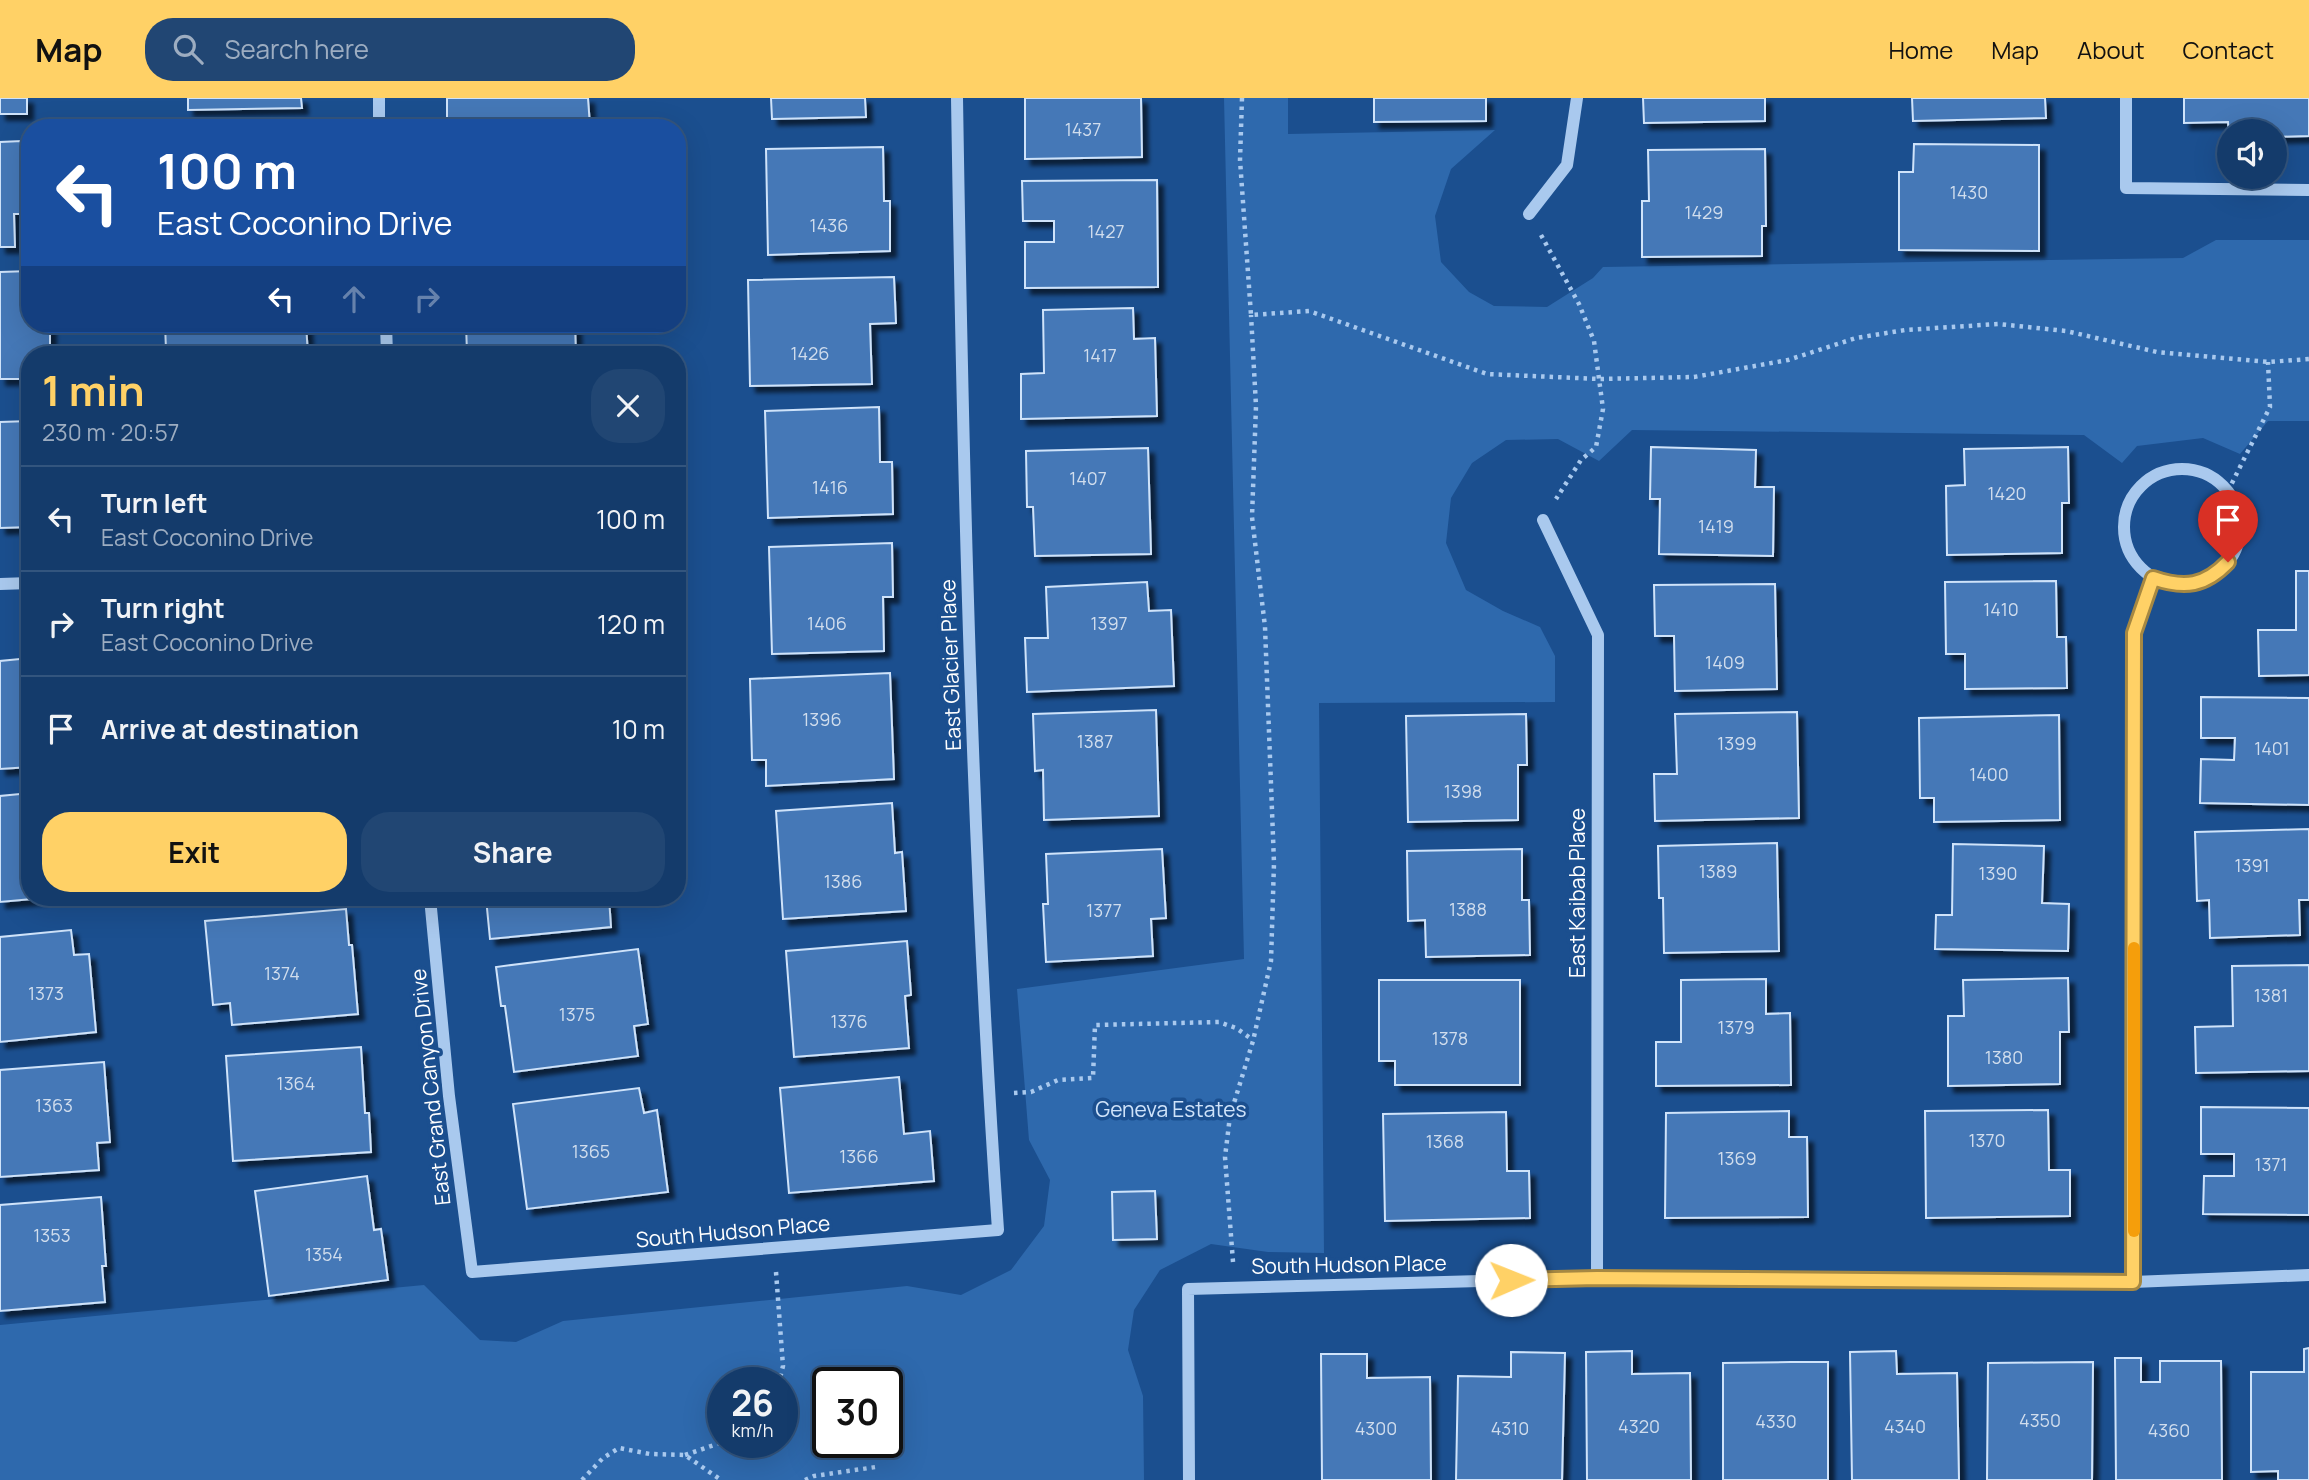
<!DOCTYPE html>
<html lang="en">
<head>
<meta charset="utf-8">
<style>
  :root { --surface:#143b6b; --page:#214673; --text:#f1f3f6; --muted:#9dadc1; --line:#33557e; --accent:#ffd166 }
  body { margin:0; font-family:Manrope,sans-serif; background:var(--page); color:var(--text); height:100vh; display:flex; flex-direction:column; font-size:26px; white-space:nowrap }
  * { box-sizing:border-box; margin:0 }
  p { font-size:23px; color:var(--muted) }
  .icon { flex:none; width:38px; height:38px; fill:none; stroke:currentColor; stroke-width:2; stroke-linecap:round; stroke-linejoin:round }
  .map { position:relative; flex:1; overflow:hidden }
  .side { position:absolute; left:21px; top:248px; width:665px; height:560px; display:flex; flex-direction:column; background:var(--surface); border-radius:28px; box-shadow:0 7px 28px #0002,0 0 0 2px var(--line) }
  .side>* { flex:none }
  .guide { position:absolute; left:21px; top:21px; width:665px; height:214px; border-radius:28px; box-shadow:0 7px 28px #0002,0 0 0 2px var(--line); background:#1a4fa0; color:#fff; overflow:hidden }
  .tools { position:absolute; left:2217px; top:21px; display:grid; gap:14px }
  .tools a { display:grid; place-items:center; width:70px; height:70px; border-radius:50%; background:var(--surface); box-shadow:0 7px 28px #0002,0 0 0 2px var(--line); font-size:35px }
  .speed { position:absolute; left:707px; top:1269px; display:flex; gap:14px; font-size:35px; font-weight:700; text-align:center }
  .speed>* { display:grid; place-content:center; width:91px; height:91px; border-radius:50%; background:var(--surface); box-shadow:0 7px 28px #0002,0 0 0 2px var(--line); line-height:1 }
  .speed small { font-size:18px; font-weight:400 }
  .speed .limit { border:4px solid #111; border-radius:10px; background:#fff; color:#111 }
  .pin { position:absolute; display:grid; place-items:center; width:60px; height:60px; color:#fff; margin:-72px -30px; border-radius:50% 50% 50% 0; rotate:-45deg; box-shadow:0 0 7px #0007 }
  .pin .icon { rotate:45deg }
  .me { position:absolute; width:77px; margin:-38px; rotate:89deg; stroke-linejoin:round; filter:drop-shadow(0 0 5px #0008) }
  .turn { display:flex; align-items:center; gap:24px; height:147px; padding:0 21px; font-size:32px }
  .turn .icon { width:91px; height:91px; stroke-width:2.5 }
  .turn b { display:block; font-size:49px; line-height:60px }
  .lanes { display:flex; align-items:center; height:66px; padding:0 21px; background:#0003; justify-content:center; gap:35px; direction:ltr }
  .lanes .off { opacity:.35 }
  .round { display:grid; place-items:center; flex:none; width:74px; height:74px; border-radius:28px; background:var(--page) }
  .headline { display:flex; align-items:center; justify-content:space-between; height:119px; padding:0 21px }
  h1 { font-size:42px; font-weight:700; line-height:52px; color:var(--accent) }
  .cta { display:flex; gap:14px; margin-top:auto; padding:14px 21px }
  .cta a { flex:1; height:80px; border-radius:28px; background:var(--accent); color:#111; font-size:28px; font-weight:700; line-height:80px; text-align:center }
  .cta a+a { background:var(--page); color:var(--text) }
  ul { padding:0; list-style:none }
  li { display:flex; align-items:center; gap:21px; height:105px; padding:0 21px; border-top:2px solid var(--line) }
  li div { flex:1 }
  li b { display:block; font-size:26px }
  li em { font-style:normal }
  header { display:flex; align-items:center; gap:42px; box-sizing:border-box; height:98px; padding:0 35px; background:var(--accent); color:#111 }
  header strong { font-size:33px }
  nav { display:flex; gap:38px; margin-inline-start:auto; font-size:24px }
  .search { width:490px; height:63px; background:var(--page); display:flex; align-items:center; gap:18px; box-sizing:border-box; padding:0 24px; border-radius:28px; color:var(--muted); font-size:26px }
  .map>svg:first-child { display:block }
  .green { fill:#2e69ad; fill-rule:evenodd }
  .building { fill:#4478b7; stroke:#cfe3fa; stroke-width:2; filter:url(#shadow) }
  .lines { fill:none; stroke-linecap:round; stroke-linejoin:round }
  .path { stroke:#a9c9ee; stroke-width:4.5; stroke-dasharray:3.5 5; stroke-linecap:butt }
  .minor { stroke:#a9c9ee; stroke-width:12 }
  .route-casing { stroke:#a68842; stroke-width:18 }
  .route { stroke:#ffd166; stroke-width:12 }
  .slow { stroke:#f59e0b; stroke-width:12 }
  .labels { text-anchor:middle; stroke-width:7; stroke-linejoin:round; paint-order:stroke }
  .number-label { font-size:18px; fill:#d0dded }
  .street-label { font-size:21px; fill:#fff; stroke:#1b4f8f }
  .park-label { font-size:21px; fill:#cfe3fa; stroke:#1b4f8f }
</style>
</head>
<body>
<header>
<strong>Map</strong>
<div class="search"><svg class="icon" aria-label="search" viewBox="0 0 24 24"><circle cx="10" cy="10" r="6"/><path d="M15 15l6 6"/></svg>Search here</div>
<nav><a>Home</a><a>Map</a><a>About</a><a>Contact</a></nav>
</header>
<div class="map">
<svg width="2309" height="1382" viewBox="0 0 2309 1382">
  <defs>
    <filter id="shadow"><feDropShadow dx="6" dy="6" stdDeviation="2" flood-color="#0009"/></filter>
  </defs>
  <rect width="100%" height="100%" fill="#1b4f8f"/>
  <!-- green -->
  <path class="green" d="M 1224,0 L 1288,0 L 1288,36 L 1495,32 L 1451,71 L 1435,118 L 1441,164 L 1469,194 L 1494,208 L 1547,209 L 1593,180 L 1603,169 L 2183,160 L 2216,142 L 2309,142 L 2309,323 L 2268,323 L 2240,356 L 2203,340 L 2137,348 L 2122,365 L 2084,337 L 1632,332 L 1599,363 L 1558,341 L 1506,342 L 1472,365 L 1451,400 L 1446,445 L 1466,492 L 1503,513 L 1540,529 L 1555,558 L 1555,604 L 1319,605 L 1324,1155 L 1268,1154 L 1211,1146 L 1160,1172 L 1134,1212 L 1128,1252 L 1143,1298 L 1144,1382 L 0,1382 L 0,1227 L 424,1187 L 480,1242 L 516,1244 L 563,1223 L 907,1188 L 961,1197 L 1011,1172 L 1044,1128 L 1050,1082 L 1029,1042 L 1017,891 L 1244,861 ZM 723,1284 L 782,1284 L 782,1344 L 723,1344 ZM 828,1284 L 887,1284 L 887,1344 L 828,1344 Z"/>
  <!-- building -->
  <g class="building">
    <rect x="0" y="0" width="27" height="16"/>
    <polygon points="188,0 301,0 302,10 188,12"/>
    <polygon points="447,0 588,0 590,28 447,30"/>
    <polygon points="771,0 865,0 866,19 772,21"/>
    <polygon points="1025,0 1141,0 1142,59 1025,61"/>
    <polygon points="1374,0 1486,0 1486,23 1374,24"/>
    <polygon points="1643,0 1765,0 1765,23 1644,25"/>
    <polygon points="1912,0 2045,0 2046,20 1913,23"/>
    <polygon points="2184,0 2309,0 2309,38 2275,39 2275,33 2230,33 2229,39 2228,24 2184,25"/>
    <polygon points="22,43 24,116 14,116 15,149 0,149 0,44"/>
    <polygon points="1914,46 2039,47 2039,153 1899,152 1899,74 1913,74"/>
    <polygon points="883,49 884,103 890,103 890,153 768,157 766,51"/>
    <polygon points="1765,51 1766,128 1762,128 1762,158 1642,159 1642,103 1649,103 1648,52"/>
    <polygon points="1157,82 1158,189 1025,190 1025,144 1054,144 1054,123 1023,123 1022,83"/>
    <polygon points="30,173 30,226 50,226 50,254 34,254 34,257 30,257 30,281 0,281 0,174"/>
    <polygon points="894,179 896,225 870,226 872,286 750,288 748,182"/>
    <polygon points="1133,210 1134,241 1155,240 1157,318 1021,321 1021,276 1044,275 1043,212"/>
    <polygon points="165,226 306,226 308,257 183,257 182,252 166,252"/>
    <polygon points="466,226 575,226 576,257 443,257 443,255 467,255"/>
    <polygon points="879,309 880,364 892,364 893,416 768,420 765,313"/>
    <polygon points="30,323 30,429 0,430 0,324"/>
    <polygon points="1651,349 1756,352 1755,389 1774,389 1773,458 1659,456 1660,401 1650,401"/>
    <polygon points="2068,349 2069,405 2062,405 2062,455 1947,457 1946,388 1965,387 1964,351"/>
    <polygon points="1148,350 1151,456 1035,458 1033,409 1027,409 1026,353"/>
    <polygon points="892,445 893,499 883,499 884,553 772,556 769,449"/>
    <polygon points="2296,473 2309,473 2309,577 2259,578 2258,532 2296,532"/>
    <polygon points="2056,483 2057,539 2066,539 2067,590 1965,591 1965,556 1946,556 1945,484"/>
    <polygon points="1147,484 1149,513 1171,512 1174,588 1027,594 1025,540 1048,540 1046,489"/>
    <polygon points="1775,486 1777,591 1675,593 1674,538 1655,538 1654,487"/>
    <polygon points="30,560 30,669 0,671 0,563"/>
    <polygon points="890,575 894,681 766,688 766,662 752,662 750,581"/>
    <polygon points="2201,599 2309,600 2309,707 2200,705 2201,661 2234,662 2235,640 2201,640"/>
    <polygon points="1156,612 1159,718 1044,722 1043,672 1035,673 1033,616"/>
    <polygon points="1797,614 1799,720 1655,723 1654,676 1677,676 1675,616"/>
    <polygon points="1526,616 1527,667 1518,667 1518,722 1408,724 1406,618"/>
    <polygon points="2059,617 2060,722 1934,724 1934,700 1920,700 1919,620"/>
    <polygon points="30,695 30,800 43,800 0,804 0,698"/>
    <polygon points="892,705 895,755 902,754 906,813 783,821 776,713"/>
    <polygon points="2309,731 2309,802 2299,802 2300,837 2210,840 2209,802 2197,803 2195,734"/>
    <polygon points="1777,745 1779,853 1664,855 1663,800 1659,800 1658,748"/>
    <polygon points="1953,746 2044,748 2042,805 2069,806 2068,853 1935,851 1936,817 1952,817"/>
    <polygon points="1162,751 1166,820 1151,821 1153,858 1046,864 1043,806 1048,806 1046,756"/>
    <polygon points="1522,751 1522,802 1529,802 1530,857 1426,859 1425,822 1408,823 1407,753"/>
    <polygon points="486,800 609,800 611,829 490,841"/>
    <polygon points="346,811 349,847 352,847 358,916 232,927 230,905 213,907 205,823"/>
    <polygon points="71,832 74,857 89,856 96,934 0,944 0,839"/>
    <polygon points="907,843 911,897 905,898 909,950 794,959 786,853"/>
    <polygon points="638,851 648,926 634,928 638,958 514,974 505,908 501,908 496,869"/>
    <polygon points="2309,867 2309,973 2196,975 2195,929 2233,928 2232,868"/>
    <polygon points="2068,880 2069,934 2060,934 2060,986 1948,988 1948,918 1964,918 1963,882"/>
    <polygon points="1766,881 1766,916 1790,915 1791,987 1656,988 1656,944 1681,944 1681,882"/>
    <polygon points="1379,882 1520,882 1520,987 1395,987 1395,963 1379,963"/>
    <polygon points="361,949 365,1015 369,1015 371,1054 233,1063 226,958"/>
    <polygon points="104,964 110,1044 97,1045 99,1072 0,1079 0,972"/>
    <polygon points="899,979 904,1036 930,1033 934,1083 789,1095 780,990"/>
    <polygon points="639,990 644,1015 657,1012 668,1094 527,1111 513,1006"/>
    <polygon points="2201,1009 2309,1010 2309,1117 2203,1116 2204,1078 2234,1078 2234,1056 2201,1056"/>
    <polygon points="2048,1012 2049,1072 2070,1072 2070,1118 1926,1120 1925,1013"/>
    <polygon points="1789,1013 1789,1039 1807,1039 1808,1119 1665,1120 1666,1015"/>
    <polygon points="1506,1014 1507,1073 1529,1073 1530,1120 1385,1123 1383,1016"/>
    <polygon points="367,1078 374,1132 381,1131 388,1182 269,1198 255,1093"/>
    <polygon points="1155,1093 1157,1141 1113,1142 1112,1094"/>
    <polygon points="101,1099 106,1168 102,1168 105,1204 0,1213 0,1107"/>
    <polygon points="2309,1250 2309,1382 2278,1382 2278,1373 2251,1374 2251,1274 2304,1274 2304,1251"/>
    <polygon points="1632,1253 1632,1276 1690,1275 1691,1382 1587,1382 1586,1254"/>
    <polygon points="1896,1253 1897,1276 1957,1275 1959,1382 1852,1382 1850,1254"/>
    <polygon points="1511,1254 1565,1255 1562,1382 1456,1382 1458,1278 1511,1279"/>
    <polygon points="1321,1256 1367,1256 1367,1280 1430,1279 1431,1382 1322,1382"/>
    <polygon points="2115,1260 2141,1260 2141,1284 2160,1284 2160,1263 2221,1263 2222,1382 2116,1382"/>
    <polygon points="1791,1264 1828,1264 1828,1382 1723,1382 1723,1265"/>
    <polygon points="2093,1264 2092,1382 1987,1382 1988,1265"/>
  </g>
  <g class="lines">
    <!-- path -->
    <g class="path">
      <polyline points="1242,0 1240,62 1251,217 1309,213 1487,276 1599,281 1694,279 1788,262 1856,240 1905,232 1998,226 2066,233 2157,254 2268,264 2309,261"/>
      <polyline points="1541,137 1579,206 1594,243 1603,311 1596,349 1581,362 1556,401"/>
      <polyline points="2228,393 2270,309 2268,264"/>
      <polyline points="1014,995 1031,994 1058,982 1093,980 1095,927 1219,924 1236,930 1253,942"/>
      <polyline points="1233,1164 1225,1059 1230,1018 1253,943 1271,863 1274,765 1265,529 1252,419 1256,308 1251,217"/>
      <polyline points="776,1174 783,1268 779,1284"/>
      <polyline points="685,1357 723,1344"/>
      <polyline points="582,1382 603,1360 619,1350 650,1356 685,1357 721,1382"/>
      <polyline points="805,1382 814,1378 876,1369"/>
    </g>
    <!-- minor -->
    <g class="minor">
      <polyline points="379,0 379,30"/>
      <polyline points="2126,0 2126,90 2309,92"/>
      <polyline points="1529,116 1567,67 1577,0"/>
      <polyline points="386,226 387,257"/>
      <circle cx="2182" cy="429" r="58"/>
      <polyline points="1543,422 1598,537 1597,1180"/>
      <polyline points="0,486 30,485"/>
      <path d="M 430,800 L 449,998 L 472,1174 L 998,1132 C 972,755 963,378 957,0"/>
      <polyline points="2133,1184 2134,535 2153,479"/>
      <polyline points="1189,1382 1188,1191 1594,1180 2133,1184 2309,1177"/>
    </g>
  </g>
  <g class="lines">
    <!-- route casing -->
    <g class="route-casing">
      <path id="route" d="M 1511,1182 L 1597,1180 L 2133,1184 L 2134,535 L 2153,480 C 2185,491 2205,488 2228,464"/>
    </g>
    <!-- route -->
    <use href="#route" class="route"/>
    <!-- slow -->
    <polyline class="slow" points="2134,1133 2134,850"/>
  </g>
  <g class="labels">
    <!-- number labels -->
    <g class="number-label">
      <text x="1083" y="38">1437</text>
      <text x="1969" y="101">1430</text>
      <text x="1704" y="121">1429</text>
      <text x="829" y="134">1436</text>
      <text x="1106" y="140">1427</text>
      <text x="810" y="262">1426</text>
      <text x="1100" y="264">1417</text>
      <text x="1088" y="387">1407</text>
      <text x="830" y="396">1416</text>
      <text x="2007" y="402">1420</text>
      <text x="1716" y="435">1419</text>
      <text x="2001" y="518">1410</text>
      <text x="827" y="532">1406</text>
      <text x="1109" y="532">1397</text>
      <text x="1725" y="571">1409</text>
      <text x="822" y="628">1396</text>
      <text x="1095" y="650">1387</text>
      <text x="1737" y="652">1399</text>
      <text x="2272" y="657">1401</text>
      <text x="1989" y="683">1400</text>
      <text x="1463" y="700">1398</text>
      <text x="2252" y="774">1391</text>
      <text x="1718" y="780">1389</text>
      <text x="1998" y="782">1390</text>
      <text x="843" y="790">1386</text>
      <text x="1468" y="818">1388</text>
      <text x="1104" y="819">1377</text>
      <text x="282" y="882">1374</text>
      <text x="46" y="902">1373</text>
      <text x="2271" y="904">1381</text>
      <text x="577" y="923">1375</text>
      <text x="849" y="930">1376</text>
      <text x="1736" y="936">1379</text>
      <text x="1450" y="947">1378</text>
      <text x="2004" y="966">1380</text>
      <text x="296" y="992">1364</text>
      <text x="54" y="1014">1363</text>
      <text x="1987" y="1049">1370</text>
      <text x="1445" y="1050">1368</text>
      <text x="591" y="1060">1365</text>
      <text x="859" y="1065">1366</text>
      <text x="1737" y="1067">1369</text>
      <text x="2271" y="1073">1371</text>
      <text x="52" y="1144">1353</text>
      <text x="324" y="1163">1354</text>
      <text x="2040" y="1329">4350</text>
      <text x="1776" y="1330">4330</text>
      <text x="1639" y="1335">4320</text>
      <text x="1905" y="1335">4340</text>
      <text x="1376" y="1337">4300</text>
      <text x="1510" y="1337">4310</text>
      <text x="2169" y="1339">4360</text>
    </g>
    <!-- street labels -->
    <g class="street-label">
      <text transform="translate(951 567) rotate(-92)" y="7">East Glacier Place</text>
      <text transform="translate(1578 795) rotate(-90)" y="7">East Kaibab Place</text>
      <text transform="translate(431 989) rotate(-96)" y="7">East Grand Canyon Drive</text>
      <text transform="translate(733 1134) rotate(-5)" y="7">South Hudson Place</text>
      <text transform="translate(1349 1167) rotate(-1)" y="7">South Hudson Place</text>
    </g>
    <!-- park labels -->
    <g class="park-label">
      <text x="1171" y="1019">Geneva Estates</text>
    </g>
  </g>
</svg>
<div class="tools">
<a><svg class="icon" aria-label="sound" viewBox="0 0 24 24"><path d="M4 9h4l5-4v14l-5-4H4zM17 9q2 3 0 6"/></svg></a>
</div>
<div class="speed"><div>26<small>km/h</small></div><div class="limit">30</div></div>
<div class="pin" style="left:2228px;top:464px;background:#d93025"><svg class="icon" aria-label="arrive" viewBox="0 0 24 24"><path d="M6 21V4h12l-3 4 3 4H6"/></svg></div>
<svg class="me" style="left:1511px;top:1182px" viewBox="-20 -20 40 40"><circle r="19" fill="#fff"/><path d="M0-13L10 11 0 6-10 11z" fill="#ffd166"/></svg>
<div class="guide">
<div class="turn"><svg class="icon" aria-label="left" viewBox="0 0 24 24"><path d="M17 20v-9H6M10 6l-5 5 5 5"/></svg><div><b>100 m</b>East Coconino Drive</div></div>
<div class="lanes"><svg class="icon" aria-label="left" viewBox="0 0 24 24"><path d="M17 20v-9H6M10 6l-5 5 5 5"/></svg><svg class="icon off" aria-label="ahead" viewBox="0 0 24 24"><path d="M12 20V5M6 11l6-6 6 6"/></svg><svg class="icon off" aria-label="right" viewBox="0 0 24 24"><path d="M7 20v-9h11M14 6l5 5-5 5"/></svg></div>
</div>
<section class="side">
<div class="headline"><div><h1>1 min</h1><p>230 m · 20:57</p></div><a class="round"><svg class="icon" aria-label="close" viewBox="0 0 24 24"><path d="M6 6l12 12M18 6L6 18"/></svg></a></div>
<ul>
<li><svg class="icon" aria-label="left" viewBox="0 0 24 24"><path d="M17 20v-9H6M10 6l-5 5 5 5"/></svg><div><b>Turn left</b><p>East Coconino Drive</p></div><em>100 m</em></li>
<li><svg class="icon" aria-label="right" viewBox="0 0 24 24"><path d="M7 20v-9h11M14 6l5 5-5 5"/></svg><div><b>Turn right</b><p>East Coconino Drive</p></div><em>120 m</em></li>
<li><svg class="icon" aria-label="arrive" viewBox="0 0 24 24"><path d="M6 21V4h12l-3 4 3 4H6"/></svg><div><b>Arrive at destination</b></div><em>10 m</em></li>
</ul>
<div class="cta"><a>Exit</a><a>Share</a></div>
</section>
</div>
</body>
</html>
